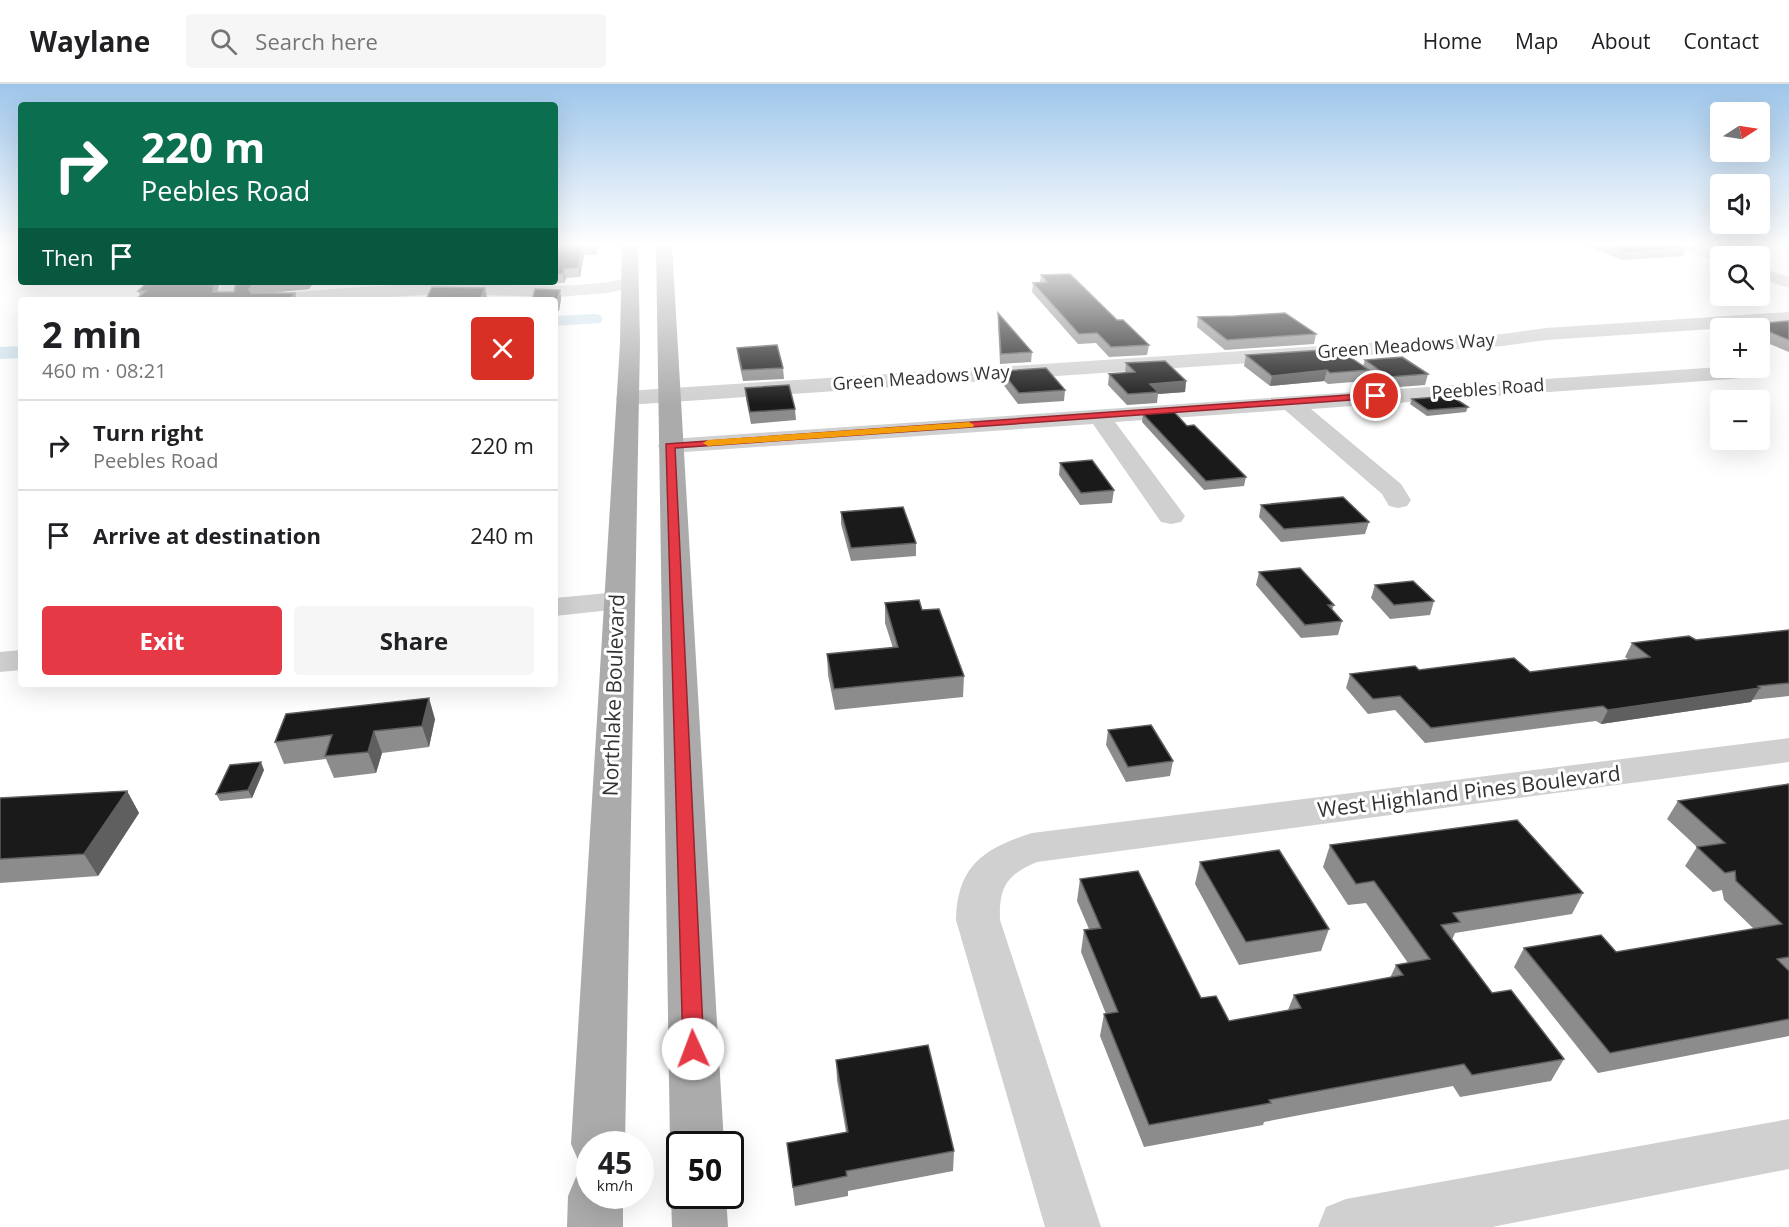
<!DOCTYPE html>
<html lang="en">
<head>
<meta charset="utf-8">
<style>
  :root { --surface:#fff; --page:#f6f6f6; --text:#202124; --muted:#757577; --line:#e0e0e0; --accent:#e63946 }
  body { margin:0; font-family:"Open Sans",sans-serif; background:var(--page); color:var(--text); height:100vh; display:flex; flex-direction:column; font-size:22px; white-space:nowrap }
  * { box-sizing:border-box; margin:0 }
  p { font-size:20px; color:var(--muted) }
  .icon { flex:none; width:33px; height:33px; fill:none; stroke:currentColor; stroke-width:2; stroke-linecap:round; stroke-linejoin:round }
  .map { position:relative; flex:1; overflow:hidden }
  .details { position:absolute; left:18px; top:213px; width:540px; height:390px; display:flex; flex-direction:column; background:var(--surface); border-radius:6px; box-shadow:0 6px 24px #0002 }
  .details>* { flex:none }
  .hud { position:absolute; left:18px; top:18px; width:540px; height:183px; border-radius:6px; box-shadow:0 6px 24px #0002; background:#0b6e4f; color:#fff; overflow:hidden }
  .needle { width:39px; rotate:78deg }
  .tools { position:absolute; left:1710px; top:18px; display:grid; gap:12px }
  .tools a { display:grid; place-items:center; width:60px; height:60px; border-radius:6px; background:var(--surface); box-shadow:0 6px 24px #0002; font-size:30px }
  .speed { position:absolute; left:576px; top:1047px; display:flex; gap:12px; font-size:30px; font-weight:700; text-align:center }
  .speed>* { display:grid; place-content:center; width:78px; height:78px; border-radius:50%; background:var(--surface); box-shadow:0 6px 24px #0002; line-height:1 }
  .speed small { font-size:15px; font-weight:400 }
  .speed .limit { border:3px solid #111; border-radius:9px; background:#fff; color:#111 }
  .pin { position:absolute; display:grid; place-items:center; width:51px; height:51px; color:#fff; margin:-26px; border:3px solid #fff; border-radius:50%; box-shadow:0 2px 6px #0007 }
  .me { position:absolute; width:66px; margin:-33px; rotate:358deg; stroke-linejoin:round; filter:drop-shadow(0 0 4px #0008) }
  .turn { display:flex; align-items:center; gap:21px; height:126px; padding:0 24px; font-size:27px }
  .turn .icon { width:78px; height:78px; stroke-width:2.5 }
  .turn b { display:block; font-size:42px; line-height:51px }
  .then { display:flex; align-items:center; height:57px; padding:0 24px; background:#0003; gap:12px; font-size:22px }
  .round { display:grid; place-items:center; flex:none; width:63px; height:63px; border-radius:6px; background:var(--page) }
  .headline { display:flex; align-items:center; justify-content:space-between; height:102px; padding:0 24px }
  h1 { font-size:36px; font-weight:700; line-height:45px }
  .button { display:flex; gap:12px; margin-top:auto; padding:12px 24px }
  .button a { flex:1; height:69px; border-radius:6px; background:var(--accent); color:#fff; font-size:24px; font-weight:700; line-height:69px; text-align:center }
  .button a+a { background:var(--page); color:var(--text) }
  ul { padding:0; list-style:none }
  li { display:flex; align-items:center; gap:18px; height:90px; padding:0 24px; border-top:2px solid var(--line) }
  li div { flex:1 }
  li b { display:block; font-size:22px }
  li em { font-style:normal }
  header { display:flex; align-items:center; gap:36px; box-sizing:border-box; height:84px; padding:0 30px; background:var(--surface); border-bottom:2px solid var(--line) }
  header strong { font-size:28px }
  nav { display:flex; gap:33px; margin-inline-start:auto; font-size:21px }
  .search { width:420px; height:54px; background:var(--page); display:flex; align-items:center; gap:15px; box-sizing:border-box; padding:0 21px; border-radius:6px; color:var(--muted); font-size:22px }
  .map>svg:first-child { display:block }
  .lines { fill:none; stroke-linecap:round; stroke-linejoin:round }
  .canal { fill:#cfe2ee; fill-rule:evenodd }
  .minor { fill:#d0d0d0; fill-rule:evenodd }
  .major { fill:#ababab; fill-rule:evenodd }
  .wall { fill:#8c8c8c }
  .shaded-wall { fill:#5f5f5f }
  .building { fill:#1a1a1a; stroke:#5f5f5f; stroke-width:1.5 }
  .route { fill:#e63946; stroke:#96252e; stroke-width:1.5 }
  .slow { fill:#f59e0b }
  .labels { text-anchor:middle; stroke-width:6; stroke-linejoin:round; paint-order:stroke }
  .far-street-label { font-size:18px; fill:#333; stroke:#fff }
  .street-label { font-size:21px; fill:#333; stroke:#fff }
</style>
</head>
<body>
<header>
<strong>Waylane</strong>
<div class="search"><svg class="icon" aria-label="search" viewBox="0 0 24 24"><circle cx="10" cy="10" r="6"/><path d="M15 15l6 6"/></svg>Search here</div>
<nav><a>Home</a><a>Map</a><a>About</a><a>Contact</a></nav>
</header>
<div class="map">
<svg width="1789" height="1143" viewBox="0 0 1789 1143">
  <rect width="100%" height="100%" fill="#fff"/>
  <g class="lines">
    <!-- canal -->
    <g class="canal">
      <polygon points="594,230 600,231 603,235 600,239 555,242 555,232"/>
      <polygon points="21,262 21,274 0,275 0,263"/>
    </g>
    <!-- minor -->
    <g class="minor">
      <polygon points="1678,161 1701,161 1727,172 1720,172 1720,179 1680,164"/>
      <polygon points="1760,183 1789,193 1789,204 1760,194"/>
      <path d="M 629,194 L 635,195 L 638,199 L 635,203 L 606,209 L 559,213 L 441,210 L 340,216 L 254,216 L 257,212 L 263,211 C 322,206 382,200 442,200 C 505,199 566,208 629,194 Z"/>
      <polygon points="221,198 239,198 236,216 218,216"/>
      <polygon points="1789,228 1789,240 1546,256 1503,262 627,321 619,319 616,314 619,309 627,307 1503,250 1546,244"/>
      <polygon points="1720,283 1740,284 1743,289 1740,294 1732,295 1311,325 1401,400 1411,416 1407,422 1398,424 1389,422 1382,410 1285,326 1115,338 1185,432 1181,438 1171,440 1161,438 1093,340 670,369 661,367 658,362 661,357 670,355"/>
      <polygon points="618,508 629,510 633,517 629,524 555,532 555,514"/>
      <polygon points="21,566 21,586 0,588 0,568"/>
      <path d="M 1789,654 L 1789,678 L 1037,778 C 1006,791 999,803 1000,836 L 1101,1143 L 1045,1143 L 956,836 C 957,782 984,764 1032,749 Z"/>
      <polygon points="1789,1035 1789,1085 1492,1143 1318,1143 1326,1123 1346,1115"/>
    </g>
    <!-- major -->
    <g class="major">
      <polygon points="622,161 638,161 640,259 625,1060 590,1060 590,1082 579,1078 571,1060 620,259"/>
      <polygon points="656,161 672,161 724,1060 680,1060 680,1078 670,1060"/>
      <polygon points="590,1087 590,1112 623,1112 623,1143 567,1143 568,1112 576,1093"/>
      <polygon points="679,1093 680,1112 726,1112 728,1143 672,1143 671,1112"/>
    </g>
  </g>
  <!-- wall -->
  <g class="wall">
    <polygon points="555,161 597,161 596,171 584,171 580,193 566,194 564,199 541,200 541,198 555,198"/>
    <polygon points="1586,161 1680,161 1687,164 1683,172 1622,176"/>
    <polygon points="1707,161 1746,161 1711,163"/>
    <polygon points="1041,191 1117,236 1149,261 1147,271 1109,273 1096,259 1078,260 1032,208 1033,199 1040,198"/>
    <polygon points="148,198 219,198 218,208 234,208 236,198 314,198 309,205 267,209 295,209 297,216 135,216 140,212 138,207"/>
    <polygon points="560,206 561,215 559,227 555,227 555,216"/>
    <polygon points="998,229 1032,268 1031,278 1000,280 998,239"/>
    <polygon points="1198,233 1316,250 1314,260 1225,266 1197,243"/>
    <polygon points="1789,237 1789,268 1760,256 1760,244 1748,244 1750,240"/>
    <polygon points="737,264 783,284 784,295 743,297 738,274"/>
    <polygon points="1246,271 1363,282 1365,276 1428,290 1425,301 1386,304 1368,291 1366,297 1328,300 1324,297 1270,302 1244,282"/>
    <polygon points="1126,279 1186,297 1185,308 1158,310 1157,319 1127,321 1108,301 1109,290 1125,289"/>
    <polygon points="1002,287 1065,306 1064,317 1018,320 1002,299"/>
    <polygon points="745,304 795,325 796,336 751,340 746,315"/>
    <polygon points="1412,315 1468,323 1466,328 1427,332 1410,320"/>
    <polygon points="1143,330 1187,342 1246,393 1244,402 1204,406 1142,338"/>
    <polygon points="1060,379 1114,406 1112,419 1080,421 1059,391"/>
    <polygon points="1261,421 1369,438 1365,450 1281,458 1259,433"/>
    <polygon points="841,428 916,459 916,472 851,477 841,440"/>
    <polygon points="1259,488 1334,521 1332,526 1342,537 1338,551 1301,554 1256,501"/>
    <polygon points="1375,501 1434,517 1430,531 1390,535 1371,514"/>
    <polygon points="885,519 922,526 964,592 963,613 835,626 828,591 827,570 893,564 885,539"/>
    <polygon points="1789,546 1789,612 1752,616 1751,618 1601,640 1596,637 1425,659 1395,626 1368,630 1346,604 1350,590 1419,586 1530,588 1629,576 1625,573 1632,559 1696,556"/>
    <polygon points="435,635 429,663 382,669 376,689 334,694 326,675 284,680 275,658"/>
    <polygon points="1108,646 1173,677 1170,692 1126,698 1106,661"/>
    <polygon points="264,686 252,714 220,717 216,710"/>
    <polygon points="1789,700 1789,952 1598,989 1514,883 1524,864 1616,868 1754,845 1724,816 1722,806 1713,808 1685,782 1697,763 1667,735 1678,717"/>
    <polygon points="127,707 139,729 98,792 0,799 0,714"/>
    <polygon points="1330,761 1583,809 1572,830 1455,849 1452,856 1492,909 1564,975 1551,997 1460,1013 1453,1002 1264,1038 1263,1041 1144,1063 1100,952 1104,930 1106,930 1081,868 1084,846 1089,845 1077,817 1080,795 1201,914 1229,937 1288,926 1294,911 1390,894 1396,881 1408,879 1366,819 1348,821 1323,783"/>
    <polygon points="1200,778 1329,845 1321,867 1239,881 1195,800"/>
    <polygon points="836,976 954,1067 953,1087 848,1107 848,1112 795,1122 787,1059 846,1048 837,996"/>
  </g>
  <!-- shaded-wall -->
  <g class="shaded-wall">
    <polygon points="594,161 597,161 596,171 594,162"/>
    <polygon points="582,162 584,171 580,193 578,184"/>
    <polygon points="564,185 566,194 564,199 563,190"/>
    <polygon points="214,198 219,198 217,216 213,208"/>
    <polygon points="279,198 314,198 309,205 257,210 252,215 249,205 253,200"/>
    <polygon points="485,204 487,213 486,216 480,216"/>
    <polygon points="560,206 561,215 559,227 557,218"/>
    <polygon points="295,209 297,216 289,216"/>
    <polygon points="1327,286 1324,297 1270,302 1272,292"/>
    <polygon points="1186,297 1185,308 1158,310 1158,308 1150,300"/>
    <polygon points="1760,604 1751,618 1601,640 1608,626"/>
    <polygon points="429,614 435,635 429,663 422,642"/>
    <polygon points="374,647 382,669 376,689 368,668"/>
    <polygon points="261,678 264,686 252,714 248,706"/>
    <polygon points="127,707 139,729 98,792 84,770"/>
  </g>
  <!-- building -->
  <g class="building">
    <polygon points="555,161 594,161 582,162 578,184 564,185 563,190 555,190"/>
    <polygon points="1609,161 1679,161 1687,164 1625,168"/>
    <polygon points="1070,190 1117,236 1123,236 1149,261 1111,263 1097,249 1079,250 1033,199 1047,198 1041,191"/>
    <polygon points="148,198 214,198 213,208 234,208 236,198 279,198 253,200 249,205 251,209 295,209 289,216 135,216 146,207 138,207"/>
    <polygon points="432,203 485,204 480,216 426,216"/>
    <polygon points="535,205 560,206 557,218 555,218 555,216 532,216"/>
    <polygon points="998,229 1032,268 1001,270"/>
    <polygon points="1285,229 1316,250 1227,256 1198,233 1235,232"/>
    <polygon points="1789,237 1789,256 1750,240"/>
    <polygon points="777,261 783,284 742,286 737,264"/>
    <polygon points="1338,265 1369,286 1330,289 1327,286 1272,292 1246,271"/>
    <polygon points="1402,273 1428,290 1389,293 1365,276"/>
    <polygon points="1165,277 1186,297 1150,300 1158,308 1128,310 1109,290 1135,288 1126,279"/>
    <polygon points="1046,284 1065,306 1019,309 1002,288 1002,287"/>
    <polygon points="789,301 795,325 750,328 745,304"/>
    <polygon points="1451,312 1468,323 1428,326 1412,315"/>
    <polygon points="1174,328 1187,342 1194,341 1246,393 1206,397 1143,330"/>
    <polygon points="1092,376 1114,406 1081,409 1060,379"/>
    <polygon points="1343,413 1369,438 1284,445 1261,421"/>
    <polygon points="903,423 916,459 851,464 841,428"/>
    <polygon points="1300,484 1334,521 1328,521 1342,537 1305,541 1259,488"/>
    <polygon points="1413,497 1434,517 1394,521 1375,501"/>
    <polygon points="919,516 922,526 939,525 964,592 834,605 827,570 898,563 885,519"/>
    <polygon points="1789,546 1789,599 1758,602 1760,604 1608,626 1603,622 1431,644 1400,612 1373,615 1350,590 1415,582 1419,586 1514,574 1530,588 1650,573 1632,559 1689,552 1696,556"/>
    <polygon points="429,614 422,642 374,647 368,668 325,672 332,651 275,658 286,630"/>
    <polygon points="1151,641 1173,677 1128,683 1108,646"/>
    <polygon points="261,678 248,706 216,710 230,681"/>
    <polygon points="1789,700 1789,873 1777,875 1789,887 1789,935 1610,969 1524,864 1601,851 1616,868 1782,840 1736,797 1735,787 1725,789 1697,763 1725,759 1678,717"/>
    <polygon points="127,707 84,770 0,775 0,714"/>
    <polygon points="1517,736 1583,809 1453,829 1460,838 1441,841 1492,909 1511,906 1564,975 1472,991 1464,980 1269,1016 1271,1019 1149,1041 1104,930 1118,928 1084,846 1101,844 1080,795 1138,787 1201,914 1216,912 1229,937 1301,924 1294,911 1403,891 1396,881 1430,875 1374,797 1356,800 1330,761"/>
    <polygon points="1279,766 1329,845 1246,858 1200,778"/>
    <polygon points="928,961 954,1067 846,1087 847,1092 793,1103 787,1059 848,1048 836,976"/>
  </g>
  <!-- sky -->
  <linearGradient id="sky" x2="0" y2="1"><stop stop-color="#9ec6ea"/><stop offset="0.5" stop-color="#fff"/><stop offset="1" stop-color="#fff" stop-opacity="0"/></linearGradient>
  <rect width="1789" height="321" fill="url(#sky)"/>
  <!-- route -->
  <polygon class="route" points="1376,309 1379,310 1379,314 675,364 704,965 701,971 693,974 686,971 683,965 666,360"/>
  <!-- slow -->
  <polygon class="slow" points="969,338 974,341 973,343 708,362 703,359 708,356"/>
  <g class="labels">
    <!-- far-street labels -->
    <g class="far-street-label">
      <text transform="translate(1406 262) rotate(-4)" y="6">Green Meadows Way</text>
      <text transform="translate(921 294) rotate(-4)" y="6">Green Meadows Way</text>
      <text transform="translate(1488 305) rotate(-4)" y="6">Peebles Road</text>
    </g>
    <!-- street labels -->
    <g class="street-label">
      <text transform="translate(614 611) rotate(-88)" y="7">Northlake Boulevard</text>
      <text transform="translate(1469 708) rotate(-7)" y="7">West Highland Pines Boulevard</text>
    </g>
  </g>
</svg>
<div class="tools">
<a><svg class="needle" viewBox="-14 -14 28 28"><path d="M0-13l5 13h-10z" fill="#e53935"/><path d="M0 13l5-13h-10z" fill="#757577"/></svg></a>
<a><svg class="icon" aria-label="sound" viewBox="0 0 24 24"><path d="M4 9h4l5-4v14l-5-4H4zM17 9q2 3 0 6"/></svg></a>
<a><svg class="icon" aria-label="search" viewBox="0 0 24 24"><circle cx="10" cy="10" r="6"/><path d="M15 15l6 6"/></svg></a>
<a>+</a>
<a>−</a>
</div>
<div class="speed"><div>45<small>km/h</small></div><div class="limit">50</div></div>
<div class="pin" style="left:1376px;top:312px;background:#d93025"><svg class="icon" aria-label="arrive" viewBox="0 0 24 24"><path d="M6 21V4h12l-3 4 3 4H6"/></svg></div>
<svg class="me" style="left:693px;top:965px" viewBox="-20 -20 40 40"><circle r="19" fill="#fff"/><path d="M0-13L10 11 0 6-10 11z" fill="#e63946"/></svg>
<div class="hud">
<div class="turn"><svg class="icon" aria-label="right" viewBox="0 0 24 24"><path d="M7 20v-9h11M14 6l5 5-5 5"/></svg><div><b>220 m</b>Peebles Road</div></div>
<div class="then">Then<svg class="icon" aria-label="arrive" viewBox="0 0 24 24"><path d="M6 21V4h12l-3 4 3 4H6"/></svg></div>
</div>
<section class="details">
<div class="headline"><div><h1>2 min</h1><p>460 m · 08:21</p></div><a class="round" style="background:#d93025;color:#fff"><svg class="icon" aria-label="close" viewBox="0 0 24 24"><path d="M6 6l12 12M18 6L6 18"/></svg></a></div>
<ul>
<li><svg class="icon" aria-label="right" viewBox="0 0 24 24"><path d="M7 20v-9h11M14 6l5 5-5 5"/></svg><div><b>Turn right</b><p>Peebles Road</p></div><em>220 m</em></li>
<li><svg class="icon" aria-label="arrive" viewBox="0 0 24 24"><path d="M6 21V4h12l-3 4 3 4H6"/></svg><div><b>Arrive at destination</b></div><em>240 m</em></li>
</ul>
<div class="button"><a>Exit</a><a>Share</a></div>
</section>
</div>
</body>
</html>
